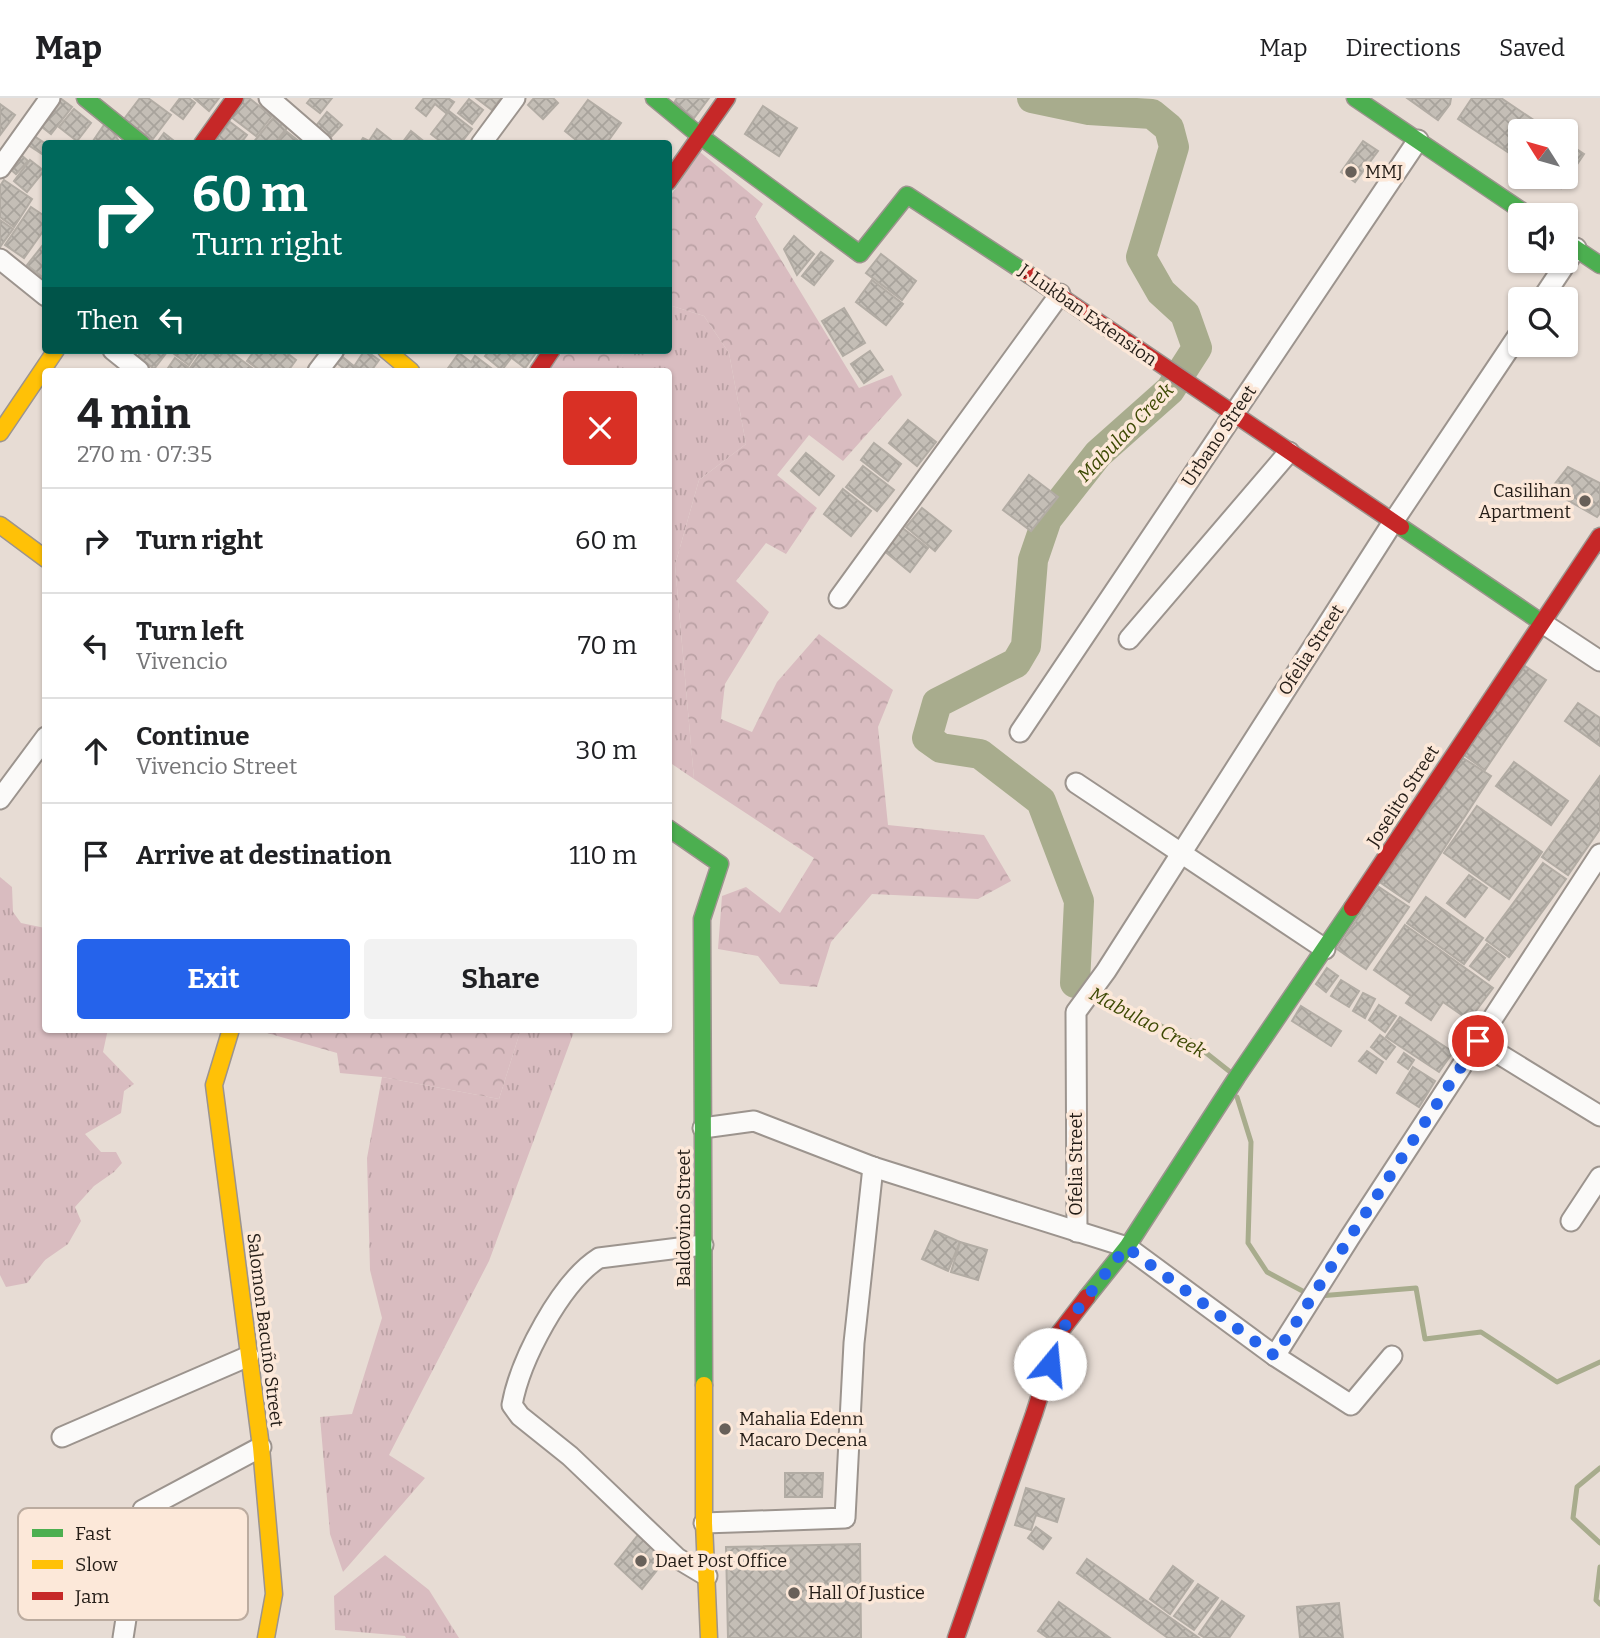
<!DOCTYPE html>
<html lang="en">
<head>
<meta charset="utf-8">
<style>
  :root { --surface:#fff; --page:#f2f2f2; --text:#202124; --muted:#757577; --line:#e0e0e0; --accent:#2563eb }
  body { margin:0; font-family:Bitter,serif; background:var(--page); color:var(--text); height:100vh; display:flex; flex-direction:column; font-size:26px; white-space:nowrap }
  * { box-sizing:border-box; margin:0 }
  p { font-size:23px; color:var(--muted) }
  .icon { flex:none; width:38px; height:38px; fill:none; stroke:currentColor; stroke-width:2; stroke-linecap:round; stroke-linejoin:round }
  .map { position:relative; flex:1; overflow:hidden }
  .drawer { position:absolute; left:42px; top:270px; width:630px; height:665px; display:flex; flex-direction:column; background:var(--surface); border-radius:7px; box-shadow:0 2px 5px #0004 }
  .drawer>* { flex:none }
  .banner { position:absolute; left:42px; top:42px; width:630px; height:214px; border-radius:7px; box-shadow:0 2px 5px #0004; background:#00695c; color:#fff; overflow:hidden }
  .needle { width:46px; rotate:307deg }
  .tools { position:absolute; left:1508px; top:21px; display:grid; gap:14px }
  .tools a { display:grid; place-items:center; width:70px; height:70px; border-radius:7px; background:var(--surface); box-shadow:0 2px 5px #0004; font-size:35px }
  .pin { position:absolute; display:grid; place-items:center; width:60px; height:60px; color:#fff; margin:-30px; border:4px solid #fff; border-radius:50%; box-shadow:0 2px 7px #0007 }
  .me { position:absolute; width:77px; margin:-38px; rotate:17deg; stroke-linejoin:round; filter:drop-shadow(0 0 5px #0008) }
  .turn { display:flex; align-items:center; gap:24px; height:147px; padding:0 35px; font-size:32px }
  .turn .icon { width:91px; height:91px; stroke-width:2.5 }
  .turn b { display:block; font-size:49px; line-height:60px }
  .then { display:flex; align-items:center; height:66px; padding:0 35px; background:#0003; gap:14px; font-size:26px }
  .round { display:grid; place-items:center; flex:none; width:74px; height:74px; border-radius:7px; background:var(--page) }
  .head { display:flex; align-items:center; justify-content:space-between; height:119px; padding:0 35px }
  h1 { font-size:42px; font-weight:700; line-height:52px }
  .cta { display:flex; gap:14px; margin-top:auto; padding:14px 35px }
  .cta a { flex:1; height:80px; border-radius:7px; background:var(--accent); color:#fff; font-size:28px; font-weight:700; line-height:80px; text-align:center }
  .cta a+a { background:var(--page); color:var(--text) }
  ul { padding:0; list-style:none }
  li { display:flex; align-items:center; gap:21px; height:105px; padding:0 35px; border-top:2px solid var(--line) }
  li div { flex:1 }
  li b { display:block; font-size:26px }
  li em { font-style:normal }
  header { display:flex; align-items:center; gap:42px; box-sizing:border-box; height:98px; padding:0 35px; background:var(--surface); border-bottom:2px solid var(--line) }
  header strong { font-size:33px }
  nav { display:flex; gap:38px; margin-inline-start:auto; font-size:24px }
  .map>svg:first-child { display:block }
  .grass { fill:url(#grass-tufts) }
  .forest { fill:url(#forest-crowns) }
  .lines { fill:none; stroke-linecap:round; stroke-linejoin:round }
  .stream { stroke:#a8ac8d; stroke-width:5 }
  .river { stroke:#a8ac8d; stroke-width:30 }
  .building { fill:url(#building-cross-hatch); stroke:#b2aca4; stroke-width:2 }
  .street-casing { stroke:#9c948e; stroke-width:23 }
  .fast-casing { stroke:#9c948e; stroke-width:19 }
  .slow-casing { stroke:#9c948e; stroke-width:19 }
  .jam-casing { stroke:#9c948e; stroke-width:19 }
  .street { stroke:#fbfaf9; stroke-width:19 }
  .fast { stroke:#4caf50; stroke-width:16 }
  .slow { stroke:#ffc107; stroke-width:16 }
  .jam { stroke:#c62828; stroke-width:16 }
  .route { stroke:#2563eb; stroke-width:12; stroke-dasharray:0 21.6 }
  .poi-dot { fill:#686059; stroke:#fce8d9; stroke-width:2.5 }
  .labels { text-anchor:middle; stroke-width:7; stroke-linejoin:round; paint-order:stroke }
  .poi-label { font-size:18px; fill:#241d17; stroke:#fce8d9; text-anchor:start }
  .street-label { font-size:18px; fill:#241d17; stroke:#fce8d9 }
  .water-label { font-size:19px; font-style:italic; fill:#3d4903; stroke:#fce8d9 }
  .key { fill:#fce8d9; stroke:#bbab9f; stroke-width:2 }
  .key-label { font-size:19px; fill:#241d17 }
</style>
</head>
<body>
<header>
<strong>Map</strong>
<nav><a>Map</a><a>Directions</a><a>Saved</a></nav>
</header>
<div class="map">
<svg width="1600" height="1540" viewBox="0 0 1600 1540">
  <defs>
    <pattern id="grass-tufts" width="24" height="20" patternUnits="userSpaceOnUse" patternTransform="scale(1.75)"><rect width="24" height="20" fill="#d9bcc0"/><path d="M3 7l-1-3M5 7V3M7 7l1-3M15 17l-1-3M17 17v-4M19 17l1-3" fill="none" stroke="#baa1a4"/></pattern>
    <pattern id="forest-crowns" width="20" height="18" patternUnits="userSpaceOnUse" patternTransform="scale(1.75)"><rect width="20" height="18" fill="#d9bcc0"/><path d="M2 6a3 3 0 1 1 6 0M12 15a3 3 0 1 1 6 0" fill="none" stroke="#baa1a4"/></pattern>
    <pattern id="building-cross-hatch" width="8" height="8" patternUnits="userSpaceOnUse" patternTransform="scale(1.75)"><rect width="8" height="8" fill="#c4beb6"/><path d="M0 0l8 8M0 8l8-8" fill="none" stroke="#a8a39c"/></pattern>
  </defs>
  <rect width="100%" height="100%" fill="#e7dcd4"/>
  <!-- grass -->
  <g class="grass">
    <polygon points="669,207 704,218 729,255 746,346 699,382 675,467 694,681 669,664 668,273 613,272 626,252 668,252"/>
    <polygon points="0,779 12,789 13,814 21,825 45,830 46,931 108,931 103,954 134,986 124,993 121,1015 85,1036 101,1054 116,1054 122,1065 114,1074 94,1088 75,1109 81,1123 68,1146 45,1162 27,1185 6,1189 0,1177"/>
    <polygon points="521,931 575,931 489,1163 389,1357 425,1380 343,1474 330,1436 320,1319 352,1316 382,1220 370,1172 367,1060 382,979 499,1001"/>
    <polygon points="385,1457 429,1492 459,1540 406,1540 405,1538 335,1532 334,1498"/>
  </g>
  <!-- forest -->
  <g class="forest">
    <polygon points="700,54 763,106 755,119 859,290 892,277 902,297 843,363 809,337 777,377 817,410 786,456 766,445 736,483 769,514 725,586 721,621 752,634 777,584 819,536 893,592 878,629 888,727 984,737 1011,783 978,801 872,796 831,844 817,889 780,886 758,858 718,851 722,798 746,789 780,815 814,760 694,681 675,467 699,382 746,346 729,255 704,218 669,207 669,100"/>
    <polygon points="564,252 626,252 613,273 549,273"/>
    <polygon points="253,931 521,931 499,1001 382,979 340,975 337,955"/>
  </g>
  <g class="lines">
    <!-- stream -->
    <g class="stream">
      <polyline points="1075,885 1191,943 1229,973"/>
      <polyline points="1237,999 1251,1044 1248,1145 1267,1174 1310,1197"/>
      <polyline points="1319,1198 1416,1190 1425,1241 1481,1234 1557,1284 1600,1264"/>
      <polyline points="1600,1370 1577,1389 1573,1420 1600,1445"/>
      <polyline points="1600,1469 1596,1502 1600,1506"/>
    </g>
    <!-- river -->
    <polyline class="river" points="1032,0 1089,12 1152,16 1169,30 1174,49 1141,159 1161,194 1185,216 1197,250 1170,292 1098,356 1047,421 1033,462 1026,548 1016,565 937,605 927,640 941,650 980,656 1041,703 1079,803 1075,885"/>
  </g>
  <!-- building -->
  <g class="building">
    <polygon points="56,0 60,0 72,9 51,36 37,25"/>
    <polygon points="140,0 148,0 171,17 152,42 124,21"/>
    <polygon points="180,0 189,0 195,5 183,21 171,12"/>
    <polygon points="194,0 219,0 209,13"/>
    <polygon points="244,0 249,0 272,18 256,38 230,18"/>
    <polygon points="311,0 332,0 320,15 307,5"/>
    <polygon points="424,0 448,0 454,4 446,15 435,6 426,18 416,10"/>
    <polygon points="476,0 501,0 492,12"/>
    <polygon points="534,0 553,0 558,5 543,21 528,7"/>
    <polygon points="677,0 709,0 694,20 674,5"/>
    <polygon points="1407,0 1451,0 1450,6 1438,22"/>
    <polygon points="1472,0 1501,0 1550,33 1521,33 1521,63 1458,21"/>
    <polygon points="469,1 483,12 472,26 458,15"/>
    <polygon points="588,2 621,25 606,46 581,46 565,33"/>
    <polygon points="0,6 15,17 0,37"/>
    <polygon points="763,8 797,30 779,58 745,36"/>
    <polygon points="74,11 91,25 77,43 59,29"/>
    <polygon points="449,13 472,31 460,46 444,46 431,36"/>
    <polygon points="327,14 342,27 329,41 315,29"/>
    <polygon points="274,19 287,30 274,46 252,46"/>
    <polygon points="106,24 121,46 97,46 93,43"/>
    <polygon points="230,24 247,37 240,46 224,46 217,40"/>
    <polygon points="377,31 391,42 389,46 359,46 363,40 369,43"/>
    <polygon points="286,33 300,44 299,46 276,46"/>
    <polygon points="411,33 426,45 426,46 402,45"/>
    <polygon points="164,35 178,46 156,46"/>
    <polygon points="31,36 46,46 42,56 25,45"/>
    <polygon points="1363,43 1378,53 1355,84 1341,74"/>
    <polygon points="1566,44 1584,56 1561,90 1545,79 1566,79"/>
    <polygon points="19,55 28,63 16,76 8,69"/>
    <polygon points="30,62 44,73 27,94 14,83"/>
    <polygon points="4,82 32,101 14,129 0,119 0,88"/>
    <polygon points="31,109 46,119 46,129 24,160 5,147"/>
    <polygon points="0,122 13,131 0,149"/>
    <polygon points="794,138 814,156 797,177 784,151"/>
    <polygon points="46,143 46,182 27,167"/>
    <polygon points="821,154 833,163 814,187 802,178"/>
    <polygon points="881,156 916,183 902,202 866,175"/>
    <polygon points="872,182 903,206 886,227 856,204"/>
    <polygon points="844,210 865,245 843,258 822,223"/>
    <polygon points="143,252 164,252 167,254 154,271 138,258"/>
    <polygon points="169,252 199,252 189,267"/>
    <polygon points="203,252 211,252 220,258 225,252 228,252 256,273 188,273"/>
    <polygon points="255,252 283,252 296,262 288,273 261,273 247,263"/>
    <polygon points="365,252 379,262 371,273 363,273 355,267"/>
    <polygon points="490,252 517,252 502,272 485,258"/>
    <polygon points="519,252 538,252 525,270 512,260"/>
    <polygon points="870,253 883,272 864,285 851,266"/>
    <polygon points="459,255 471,264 475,258 495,273 446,273"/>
    <polygon points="339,256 360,273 347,273 333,262"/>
    <polygon points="175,260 188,269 185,273 166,273"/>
    <polygon points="908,322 936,344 917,368 889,345"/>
    <polygon points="874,345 901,366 888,383 861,362"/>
    <polygon points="806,355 834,378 819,397 791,373"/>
    <polygon points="863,368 894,392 877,413 846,389"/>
    <polygon points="1568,369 1600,385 1600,415 1597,419 1550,392"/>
    <polygon points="1029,377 1058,399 1031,433 1003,412"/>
    <polygon points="843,391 871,413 851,438 824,416"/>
    <polygon points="922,410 951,433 935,453 906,429"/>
    <polygon points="900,428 928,450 910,474 882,451"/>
    <polygon points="1525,568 1546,582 1485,672 1464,657"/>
    <polygon points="1578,605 1600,620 1600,648 1565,623"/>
    <polygon points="1463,660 1491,678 1409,804 1381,785"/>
    <polygon points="1514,664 1568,703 1551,727 1496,688"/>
    <polygon points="1600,678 1600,731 1568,777 1542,759"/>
    <polygon points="1477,708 1542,754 1509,801 1444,755"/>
    <polygon points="1543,765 1566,781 1509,859 1486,842"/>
    <polygon points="1469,777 1487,790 1465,819 1447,805"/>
    <polygon points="1379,789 1409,809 1366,871 1337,851"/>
    <polygon points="1426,799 1483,840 1464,866 1407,825"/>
    <polygon points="1405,827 1493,890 1469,922 1443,904 1431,922 1406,905 1411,898 1374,872"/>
    <polygon points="1487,846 1505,860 1489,882 1470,868"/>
    <polygon points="1327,870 1338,878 1326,894 1316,886"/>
    <polygon points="1341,882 1359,893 1349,909 1331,898"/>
    <polygon points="1363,895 1375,901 1365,920 1353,913"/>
    <polygon points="1379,907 1396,918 1385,934 1369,922"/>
    <polygon points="1301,908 1341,933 1331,948 1292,923"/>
    <polygon points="1400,919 1453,954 1439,974 1386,939"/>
    <polygon points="1380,937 1395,949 1386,961 1371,949"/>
    <polygon points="1367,953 1383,964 1376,975 1359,963"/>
    <polygon points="1404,955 1414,962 1408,971 1398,964"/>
    <polygon points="1413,969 1435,983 1419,1009 1397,995"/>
    <polygon points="935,1133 960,1144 948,1173 922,1161"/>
    <polygon points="960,1144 987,1152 978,1182 951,1174"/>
    <polygon points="785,1375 823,1375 822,1399 785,1399"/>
    <polygon points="1026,1390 1064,1401 1057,1424 1036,1417 1031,1432 1015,1427"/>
    <polygon points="1036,1429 1051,1440 1043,1451 1028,1440"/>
    <polygon points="638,1437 666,1461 642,1491 615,1466"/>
    <polygon points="860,1446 861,1540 728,1540 726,1449"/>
    <polygon points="1087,1461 1199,1540 1168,1540 1077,1475"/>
    <polygon points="1173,1468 1193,1483 1170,1516 1150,1501"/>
    <polygon points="1198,1486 1218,1500 1194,1532 1174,1518"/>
    <polygon points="1222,1503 1244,1518 1229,1540 1205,1540 1199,1536"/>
    <polygon points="1059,1504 1110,1540 1048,1540 1038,1533"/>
    <polygon points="1339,1505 1343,1540 1300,1540 1297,1509"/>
  </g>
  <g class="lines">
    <!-- street casing -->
    <g class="street-casing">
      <g id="street">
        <polyline points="269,0 322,46"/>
        <polyline points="481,46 515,0"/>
        <polyline points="0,70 50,0"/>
        <polyline points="0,161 46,198"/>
        <polyline points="1542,201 1576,150"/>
        <polyline points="113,252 139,273"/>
        <polyline points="318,273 334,252"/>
        <polyline points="839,500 1060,196"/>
        <polyline points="1541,524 1600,563"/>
        <polyline points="1129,541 1289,354"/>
        <polyline points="1020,634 1418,42"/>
        <polyline points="1076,685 1325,851"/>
        <polyline points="0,701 46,639"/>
        <polyline points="1478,943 1600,1018"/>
        <polyline points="703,1030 754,1023 873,1069 1127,1149 1275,1258 1351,1307 1392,1258"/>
        <polyline points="1571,1123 1600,1079"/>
        <polyline points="1077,1134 1076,914 1106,873 1393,424 1521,233"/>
        <path d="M 703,1147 L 599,1160 C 561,1184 520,1262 512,1307 L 520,1318 L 570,1358 L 677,1460 L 707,1478"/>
        <polyline points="1275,1258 1350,1139 1600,756"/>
        <polyline points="62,1339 249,1258"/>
        <polyline points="704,1425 845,1420 854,1245 873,1069"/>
        <polyline points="123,1540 143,1412 261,1349"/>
      </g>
    </g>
    <!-- fast casing -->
    <g class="fast-casing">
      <g id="fast">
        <polyline points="85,0 142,46"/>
        <polyline points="654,0 700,38 860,156 907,97 1029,177"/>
        <polyline points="1355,0 1528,117"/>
        <polyline points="1566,144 1600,167"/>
        <polyline points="1401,429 1541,524"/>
        <polyline points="668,730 720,766 702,821 704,1287"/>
        <polyline points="1087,1199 1127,1149 1237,979 1352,810"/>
      </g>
    </g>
    <!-- slow casing -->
    <g class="slow-casing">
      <g id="slow">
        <polyline points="386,252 411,273"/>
        <polyline points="0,335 56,252"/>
        <polyline points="0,427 46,461"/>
        <polyline points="231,931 214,987 261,1349 274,1496 266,1540"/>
        <polyline points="704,1287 704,1425 709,1540"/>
      </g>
    </g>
    <!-- jam casing -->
    <g class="jam-casing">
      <g id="jam">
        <polyline points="202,46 235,0"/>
        <polyline points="668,84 727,0"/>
        <polyline points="1029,177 1401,429"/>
        <polyline points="538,273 552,252"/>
        <polyline points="1352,810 1600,438"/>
        <polyline points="956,1540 1034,1316 1050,1266 1053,1243 1087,1199"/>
      </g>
    </g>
    <!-- street -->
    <use href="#street" class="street"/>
    <!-- fast -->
    <use href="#fast" class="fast"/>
    <!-- slow -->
    <use href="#slow" class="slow"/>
    <!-- jam -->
    <use href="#jam" class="jam"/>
  </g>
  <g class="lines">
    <!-- route -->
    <polyline class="route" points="1050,1266 1053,1243 1126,1149 1275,1258 1350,1139 1478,943"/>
  </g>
  <!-- markers -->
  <g class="poi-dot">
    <circle cx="1351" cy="74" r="7"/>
    <circle cx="1585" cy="403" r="7"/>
    <circle cx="725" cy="1331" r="7"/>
    <circle cx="641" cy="1463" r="7"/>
    <circle cx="794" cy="1495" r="7"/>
  </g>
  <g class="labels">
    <!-- poi labels -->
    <g class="poi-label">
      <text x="1365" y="80">MMJ</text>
      <text x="1571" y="399" text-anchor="end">Casilihan<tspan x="1571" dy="21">Apartment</tspan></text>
      <text x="739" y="1327">Mahalia Edenn<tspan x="739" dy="21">Macaro Decena</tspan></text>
      <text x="655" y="1469">Daet Post Office</text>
      <text x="808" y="1501">Hall Of Justice</text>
    </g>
    <!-- street labels -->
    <g class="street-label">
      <text transform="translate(1088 217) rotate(35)" y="6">J. Lukban Extension</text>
      <text transform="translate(1219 338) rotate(-56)" y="6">Urbano Street</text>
      <text transform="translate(1311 552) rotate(-57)" y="6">Ofelia Street</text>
      <text transform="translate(1403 698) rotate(-57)" y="6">Joselito Street</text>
      <text transform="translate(1076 1066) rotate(-90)" y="6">Ofelia Street</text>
      <text transform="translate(684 1120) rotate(-90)" y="6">Baldovino Street</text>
      <text transform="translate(265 1232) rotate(83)" y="6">Salomon Bacuño Street</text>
    </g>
    <!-- water labels -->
    <g class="water-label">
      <text transform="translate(1125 334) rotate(-46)" y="7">Mabulao Creek</text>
      <text transform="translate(1148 924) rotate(28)" y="7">Mabulao Creek</text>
    </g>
  </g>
  <!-- legend -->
  <rect x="18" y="1410" width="230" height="112" rx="10" class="key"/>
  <rect x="32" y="1431" width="31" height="8" fill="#4caf50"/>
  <rect x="32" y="1462" width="31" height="9" fill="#ffc107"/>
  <rect x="32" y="1494" width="31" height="8" fill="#c62828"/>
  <g class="key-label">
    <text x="75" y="1442">Fast</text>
    <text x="75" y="1473">Slow</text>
    <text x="75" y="1505">Jam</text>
  </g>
</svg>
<div class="tools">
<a><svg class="needle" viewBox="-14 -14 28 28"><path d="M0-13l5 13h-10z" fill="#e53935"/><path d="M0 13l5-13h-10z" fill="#757577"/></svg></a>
<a><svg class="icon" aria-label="sound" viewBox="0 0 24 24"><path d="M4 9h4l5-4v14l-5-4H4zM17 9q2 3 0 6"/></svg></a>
<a><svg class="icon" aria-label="search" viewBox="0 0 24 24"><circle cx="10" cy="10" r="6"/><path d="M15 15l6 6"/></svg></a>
</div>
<div class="pin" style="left:1478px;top:943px;background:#d93025"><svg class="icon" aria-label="arrive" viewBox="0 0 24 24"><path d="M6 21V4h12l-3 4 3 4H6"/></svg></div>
<svg class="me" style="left:1050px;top:1266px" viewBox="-20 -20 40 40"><circle r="19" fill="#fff"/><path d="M0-13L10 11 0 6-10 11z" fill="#2563eb"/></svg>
<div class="banner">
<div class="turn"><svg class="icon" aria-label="right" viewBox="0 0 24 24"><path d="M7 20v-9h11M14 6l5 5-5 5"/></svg><div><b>60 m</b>Turn right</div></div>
<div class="then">Then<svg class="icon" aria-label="left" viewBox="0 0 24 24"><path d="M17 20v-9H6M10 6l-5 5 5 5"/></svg></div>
</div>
<section class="drawer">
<div class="head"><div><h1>4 min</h1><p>270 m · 07:35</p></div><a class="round" style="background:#d93025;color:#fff"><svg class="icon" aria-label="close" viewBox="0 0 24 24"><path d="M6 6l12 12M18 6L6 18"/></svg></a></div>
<ul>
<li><svg class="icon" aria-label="right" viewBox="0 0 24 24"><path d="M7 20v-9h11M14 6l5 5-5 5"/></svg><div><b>Turn right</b></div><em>60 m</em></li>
<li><svg class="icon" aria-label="left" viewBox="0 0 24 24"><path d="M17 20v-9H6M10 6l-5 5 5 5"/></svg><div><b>Turn left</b><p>Vivencio</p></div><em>70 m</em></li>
<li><svg class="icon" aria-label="ahead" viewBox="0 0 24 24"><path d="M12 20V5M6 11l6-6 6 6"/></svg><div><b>Continue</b><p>Vivencio Street</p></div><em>30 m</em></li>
<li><svg class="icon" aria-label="arrive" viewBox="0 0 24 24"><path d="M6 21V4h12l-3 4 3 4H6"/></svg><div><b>Arrive at destination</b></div><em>110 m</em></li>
</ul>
<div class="cta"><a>Exit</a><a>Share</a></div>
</section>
</div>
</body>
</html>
